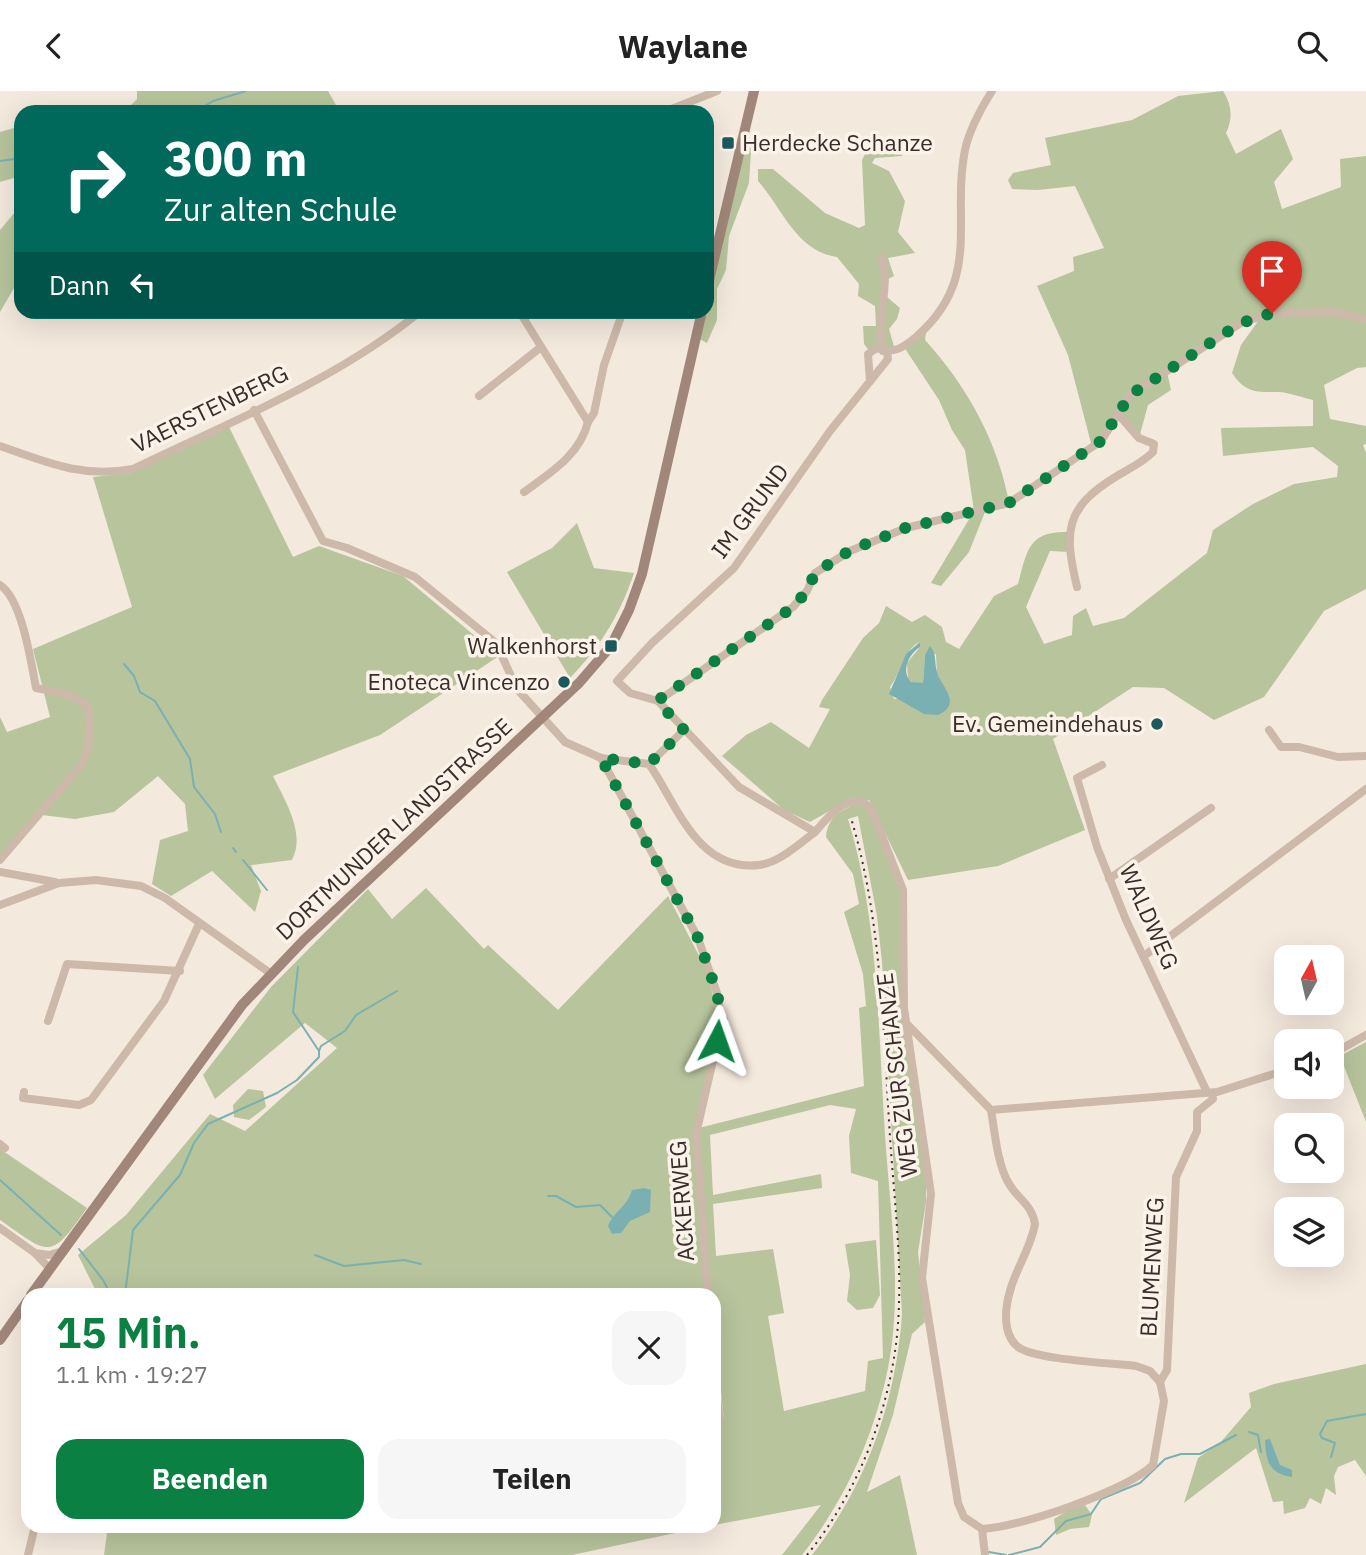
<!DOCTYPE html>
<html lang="de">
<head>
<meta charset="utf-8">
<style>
  :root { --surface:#fff; --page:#f6f6f6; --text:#222; --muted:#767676; --accent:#0b8043 }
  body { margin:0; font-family:"IBM Plex Sans",sans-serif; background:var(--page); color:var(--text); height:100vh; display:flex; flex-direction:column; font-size:26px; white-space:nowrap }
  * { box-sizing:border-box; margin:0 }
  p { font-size:23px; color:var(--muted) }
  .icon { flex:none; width:38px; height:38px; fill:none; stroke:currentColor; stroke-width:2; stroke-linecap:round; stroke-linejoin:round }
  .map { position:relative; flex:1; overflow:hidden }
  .panel { position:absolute; left:21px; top:1197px; width:700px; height:245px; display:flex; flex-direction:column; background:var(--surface); border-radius:21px; box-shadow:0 7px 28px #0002 }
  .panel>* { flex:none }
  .hud { position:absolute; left:14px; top:14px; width:700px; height:214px; border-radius:21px; box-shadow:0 7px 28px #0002; background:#00695c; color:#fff; overflow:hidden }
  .needle { width:46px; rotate:8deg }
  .fabs { position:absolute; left:1274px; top:854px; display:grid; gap:14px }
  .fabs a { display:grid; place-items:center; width:70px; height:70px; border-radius:14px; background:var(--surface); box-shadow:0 7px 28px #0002; font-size:35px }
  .pin { position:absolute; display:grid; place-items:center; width:60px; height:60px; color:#fff; margin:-72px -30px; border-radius:50% 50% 50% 0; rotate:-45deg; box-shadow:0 0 7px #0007 }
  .pin .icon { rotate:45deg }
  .me { position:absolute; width:77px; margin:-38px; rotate:4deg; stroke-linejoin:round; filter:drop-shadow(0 0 5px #0008) }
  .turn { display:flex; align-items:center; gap:24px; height:147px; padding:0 35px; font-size:32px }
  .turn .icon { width:91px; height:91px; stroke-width:2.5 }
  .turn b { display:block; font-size:49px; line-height:60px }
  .then { display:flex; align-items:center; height:66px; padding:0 35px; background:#0003; gap:14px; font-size:26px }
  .round { display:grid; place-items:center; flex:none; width:74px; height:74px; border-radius:21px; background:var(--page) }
  .overview { display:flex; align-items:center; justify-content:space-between; height:119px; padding:0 35px }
  h1 { font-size:42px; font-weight:700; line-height:52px; color:var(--accent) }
  .action { display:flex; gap:14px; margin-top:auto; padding:14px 35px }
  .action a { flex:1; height:80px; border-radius:21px; background:var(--accent); color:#fff; font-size:28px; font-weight:700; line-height:80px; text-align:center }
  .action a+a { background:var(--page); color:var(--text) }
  header { display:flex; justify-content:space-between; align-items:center; height:91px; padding:0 35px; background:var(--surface); font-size:32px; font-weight:700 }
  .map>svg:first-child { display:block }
  .green { fill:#b7c49c; fill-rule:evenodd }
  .water { fill:#7bb0b2 }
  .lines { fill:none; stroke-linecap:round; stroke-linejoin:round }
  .stream { stroke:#7bb0b2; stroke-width:2 }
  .street { stroke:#ccb9a9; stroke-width:8 }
  .secondary { stroke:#a0877a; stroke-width:10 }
  .rail { stroke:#392e29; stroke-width:2; stroke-dasharray:2 5; stroke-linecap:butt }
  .route { stroke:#0b8043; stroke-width:12; stroke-dasharray:0 21.6 }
  .poi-dot { fill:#1c595d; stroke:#fbf3ea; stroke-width:2.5 }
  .labels { text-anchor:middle; stroke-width:7; stroke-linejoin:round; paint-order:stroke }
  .poi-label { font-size:23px; fill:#392e29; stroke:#fbf3ea; text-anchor:end }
  .street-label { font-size:23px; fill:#392e29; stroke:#fbf3ea }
</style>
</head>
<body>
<header><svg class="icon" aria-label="back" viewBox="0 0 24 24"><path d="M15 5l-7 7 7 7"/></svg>Waylane<svg class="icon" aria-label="search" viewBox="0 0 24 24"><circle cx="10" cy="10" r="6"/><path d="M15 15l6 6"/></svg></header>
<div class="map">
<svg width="1366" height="1464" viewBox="0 0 1366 1464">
  <rect width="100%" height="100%" fill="#f4e9dd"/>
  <!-- green -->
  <g class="green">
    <polygon points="137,0 328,0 340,21 124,21 137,8"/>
    <path d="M 1223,0 C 1232,14 1233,27 1226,42 L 1236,63 L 1281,38 L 1293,68 L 1274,91 L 1282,118 L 1341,96 L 1340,68 L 1366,65 L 1366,276 L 1357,277 L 1324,294 L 1330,328 L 1366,335 L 1366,353 L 1363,354 L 1366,362 L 1366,498 L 1324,520 L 1264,606 L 1214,629 L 1164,597 L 1133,596 L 1053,648 L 1085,739 L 998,775 L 908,789 L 869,709 L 852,707 L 810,731 L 784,719 L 722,665 L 746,644 L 771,631 L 809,657 L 830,618 L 819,616 L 822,609 L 863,547 L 879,532 L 886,515 L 912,531 L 925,524 L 942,536 L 946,551 L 959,558 L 994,505 L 1018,493 C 1027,460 1028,440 1068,441 L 1069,461 L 1050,460 L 1026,516 L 1044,553 L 1072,544 L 1073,525 L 1086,517 L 1093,535 L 1124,527 L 1207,462 L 1213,439 L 1253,413 L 1294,393 L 1337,386 L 1338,375 L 1313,356 L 1223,365 L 1221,337 L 1313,335 L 1313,309 C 1303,307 1291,302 1280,301 C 1258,301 1246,303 1232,282 L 1241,254 L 1261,226 L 1249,229 L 1167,281 L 1171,299 L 1148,314 L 1139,347 L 1118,324 L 1092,356 L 1068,264 L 1037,195 L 1074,180 L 1073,166 L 1104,157 L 1075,95 L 1038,99 L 1012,98 L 1008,89 L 1013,82 L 1051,74 L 1045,47 L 1132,29 L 1178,5 ZM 920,551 L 920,556 L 907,572 L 908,589 L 916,593 L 923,592 L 925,564 L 936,563 L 937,583 L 949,605 L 894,608 L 890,596 C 900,583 905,557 920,551 Z"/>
    <polygon points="21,35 21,85 0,91 0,41"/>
    <polygon points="755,50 751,60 749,92 729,145 726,179 717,198 717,229 707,252 696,246 707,220 707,198 746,51"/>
    <path d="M 899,54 L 902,65 L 875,67 L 872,72 L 889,80 L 905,110 L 898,141 L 915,162 L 888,167 L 894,185 L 882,191 L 881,201 L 900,217 L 897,228 L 889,238 L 895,259 L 870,261 L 864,253 L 863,235 L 876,235 L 875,215 L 858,205 L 859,193 L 837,166 C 796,160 783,118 758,90 L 758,78 L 773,78 L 825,122 L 859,137 L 865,134 L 862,69 L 865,63 Z"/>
    <polygon points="21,114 21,185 0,221 0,139"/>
    <path d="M 927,234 L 925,249 C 967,295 998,351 1009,412 L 987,416 L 969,461 L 941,495 L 931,492 L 974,420 L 965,359 L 952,339 L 939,309 L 904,256 Z"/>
    <path d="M 229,336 L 293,466 L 319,455 L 403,485 L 499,565 L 380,644 L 273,685 C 285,710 306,742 292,769 L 251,774 L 261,800 L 255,821 L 212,780 L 171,805 L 152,793 L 160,749 L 188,740 L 185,713 L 158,685 L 114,721 L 75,728 L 42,724 L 0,766 L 0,626 L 7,641 L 50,626 L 33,558 L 132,516 L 93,386 L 132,382 Z"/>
    <path d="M 577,432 L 594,477 L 634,482 C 620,524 600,556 570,587 L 507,481 L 552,457 Z"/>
    <path d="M 857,713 L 868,717 L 900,801 L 900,914 L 926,1088 L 926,1111 L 918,1161 L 925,1231 L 912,1243 L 893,1324 L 867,1401 L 900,1384 L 917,1464 L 812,1464 C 866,1395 896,1311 902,1223 L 882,871 L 877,825 L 858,725 L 848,728 C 879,830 878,938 885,1044 C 890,1120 903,1202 888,1277 C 874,1346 845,1409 802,1464 L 782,1464 L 821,1414 L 714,1434 L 714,1345 L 718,1332 L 724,1328 L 714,1236 L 714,1204 L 98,1204 L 78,1164 L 126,1124 L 210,1023 L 245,1040 L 337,957 L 305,932 L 215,1008 L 203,984 L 271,896 L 368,798 L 392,828 L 426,797 L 484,858 L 488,854 L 558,919 L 668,805 L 707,880 L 718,925 L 695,1038 L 864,995 L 859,917 L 866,915 L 863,883 L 844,821 L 859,813 L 853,783 L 826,746 C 828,726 839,720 857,713 ZM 830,1014 L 856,1018 L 849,1045 L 851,1082 L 878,1090 L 883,1267 L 868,1270 L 865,1300 L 784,1320 L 768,1225 L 784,1222 L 773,1158 L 716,1165 L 713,1113 L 822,1097 L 821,1083 L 713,1104 L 710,1044 Z"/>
    <polygon points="1366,951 1366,1031 1340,965"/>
    <polygon points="248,998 263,1000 266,1016 249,1029 234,1026 233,1014"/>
    <path d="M 0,1058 L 87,1117 C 50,1170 50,1164 0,1129 Z"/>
    <polygon points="876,1149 880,1204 873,1217 857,1219 847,1210 850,1184 845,1153"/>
    <polygon points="1366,1273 1366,1385 1355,1369 1338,1376 1334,1385 1336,1404 1326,1397 1321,1413 1310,1407 1305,1417 1284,1423 1283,1410 1273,1411 1256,1357 1184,1412 1198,1367 1220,1352 1251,1316 1249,1302 1274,1293"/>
    <polygon points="1085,1414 1092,1424 1089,1436 1070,1438 1056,1444 1054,1428 1070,1418"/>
    <polygon points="108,1435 708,1435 572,1464 104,1464"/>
  </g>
  <!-- water -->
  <g class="water">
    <path d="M 920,551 L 920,556 C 908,564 901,580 911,591 L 923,592 L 925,564 L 930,555 C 937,563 934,571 937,581 C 940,594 964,613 938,624 L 924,623 L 889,603 L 906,563 Z"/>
    <path d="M 644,1097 L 651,1099 L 650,1121 L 630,1130 L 621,1142 L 612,1143 L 608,1135 C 614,1120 627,1116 632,1099 Z"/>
    <path d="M 1270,1348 L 1280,1374 L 1292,1379 L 1292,1386 C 1269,1383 1266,1370 1265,1349 Z"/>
  </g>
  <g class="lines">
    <!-- stream -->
    <g class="stream">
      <polyline points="171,21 187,21"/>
      <polyline points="195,21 213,10 246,0"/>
      <polyline points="0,70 21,67"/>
      <polyline points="124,573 134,585 140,601 155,610 190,668 194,696 215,723 221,741"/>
      <polyline points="233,757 236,761"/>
      <polyline points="243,769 267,799"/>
      <polyline points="319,960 321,955 345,940 356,924 397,900"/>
      <polyline points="0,1089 61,1144"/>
      <polyline points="548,1105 556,1105 576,1116 600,1114 612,1126"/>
      <polyline points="79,1158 103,1189 111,1204"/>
      <polyline points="315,1164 344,1175 404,1169 421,1173"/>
      <polyline points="125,1204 133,1139 180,1084 194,1052 208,1033 277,1002 297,989 319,966 319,960 293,921 298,876"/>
      <polyline points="1249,1341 1258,1344 1261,1361"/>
      <polyline points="1331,1366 1335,1352 1322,1347 1320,1343 1327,1330 1366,1323"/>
      <polyline points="989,1461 1006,1464"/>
      <polyline points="1009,1464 1040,1456 1066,1430 1091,1423 1101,1408 1140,1392 1165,1368 1181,1363 1200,1363 1236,1344"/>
    </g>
    <!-- street -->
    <g class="street">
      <polyline points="664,21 717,0"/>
      <path d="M 881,166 C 892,190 875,229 883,260"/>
      <path d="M 519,220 L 588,331 C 580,364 550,382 524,401"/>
      <path d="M 887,260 L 888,268 L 830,340 L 734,477 L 652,552 L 617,590 L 630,602 L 658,610 L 739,696 L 815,741 C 828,726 842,707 864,711 L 872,719 L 903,799 L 904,917 L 931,1103 L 922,1187 L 958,1412 L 964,1426 L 982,1438"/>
      <path d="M 870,290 L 868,263 L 877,257 C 893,264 904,256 916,246 C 983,188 951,130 965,59 C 969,40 982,16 992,0"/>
      <polyline points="479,305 541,256"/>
      <path d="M 254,319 L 323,450 L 347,457 L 415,486 L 496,552 L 517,598 L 565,651 L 601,667 L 649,673 C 677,713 697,781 759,774 C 779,772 799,753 815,741"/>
      <polyline points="588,331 594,322 604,274 623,220"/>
      <path d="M 0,355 C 48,372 82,387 133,378 C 230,331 337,289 421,220"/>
      <path d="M 0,494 C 22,508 31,571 36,597 L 68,603 L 87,615 L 90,628 L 88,657 L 82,673 L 0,769"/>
      <path d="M 1077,496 C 1064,441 1064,417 1117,385 C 1130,377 1142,372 1153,361 L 1154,353 L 1139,347 L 1118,323"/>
      <polyline points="658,610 793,516 807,500 815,482 850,460 906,437 1009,412 1101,350 1130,304 1241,232 1272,222 1334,221 1366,228"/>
      <polyline points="1269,639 1281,656 1299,656 1338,666 1366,665"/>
      <polyline points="601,667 698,847 717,902 722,930 696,1043 708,1204"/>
      <polyline points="649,673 684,639"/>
      <polyline points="1102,674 1077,687 1097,756 1126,829 1207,1001"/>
      <polyline points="0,781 55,791"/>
      <polyline points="1109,788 1211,717"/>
      <polyline points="0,814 59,792 96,789 141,795 165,807 270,882"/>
      <polyline points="1144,865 1366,698"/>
      <polyline points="48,930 67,873 180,880"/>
      <polyline points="908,934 991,1019"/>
      <polyline points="1332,963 1366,944"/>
      <polyline points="24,1001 23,1007 79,1014 91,1009 164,910 199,833"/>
      <path d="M 991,1019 C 995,1042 997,1071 1008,1091 C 1017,1108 1032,1113 1035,1133 C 1031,1157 1016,1177 1010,1200 C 1005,1217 1002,1243 1018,1256 C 1035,1269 1112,1272 1136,1275 L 1150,1280 L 1160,1291"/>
      <polyline points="991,1019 1217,1001 1286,979"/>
      <polyline points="0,1053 5,1057"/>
      <polyline points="0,1137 35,1162 50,1178"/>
      <polyline points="35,1162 49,1164 63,1160"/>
      <polyline points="714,1284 720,1328"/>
      <path d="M 982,1438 C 1021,1436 1125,1400 1153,1374 L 1164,1310 L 1160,1291 L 1167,1279 L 1176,1086 L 1197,1040 L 1197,1021 L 1213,1008 L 1212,1002"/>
      <polyline points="982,1438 985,1464"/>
      <polyline points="28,1464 35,1435"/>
    </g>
    <!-- secondary -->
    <g class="secondary">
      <polyline points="707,198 754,0"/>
      <polyline points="31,1204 242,914 304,849 579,592 611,555 629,519 642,483 702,220"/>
      <polyline points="0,1249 28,1209"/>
    </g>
    <!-- rail -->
    <path class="rail" d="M 807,1464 C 850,1411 879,1346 892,1278 C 907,1203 895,1123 890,1046 C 883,939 882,830 851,727"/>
  </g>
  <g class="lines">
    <!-- route -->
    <polyline class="route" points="717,950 722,930 717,902 698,847 601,667 649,673 684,639 657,610 793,516 807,500 815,482 849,460 905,437 1009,412 1101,350 1130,304 1241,232 1272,222"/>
  </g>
  <!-- markers -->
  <g class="poi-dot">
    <rect x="721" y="45" width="14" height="14" rx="3.5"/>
    <rect x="604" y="548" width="14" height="14" rx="3.5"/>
    <circle cx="564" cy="591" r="7"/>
    <circle cx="1157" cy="633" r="7"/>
  </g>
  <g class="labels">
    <!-- poi labels -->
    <g class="poi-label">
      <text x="742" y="60" text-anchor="start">Herdecke Schanze</text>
      <text x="597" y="563">Walkenhorst</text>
      <text x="550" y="599">Enoteca Vincenzo</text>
      <text x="1143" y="641">Ev. Gemeindehaus</text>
    </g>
    <!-- street labels -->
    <g class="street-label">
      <text transform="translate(210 318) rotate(-26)" y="8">VAERSTENBERG</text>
      <text transform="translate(750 420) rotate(-53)" y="8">IM GRUND</text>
      <text transform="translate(394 738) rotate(-43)" y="8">DORTMUNDER LANDSTRASSE</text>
      <text transform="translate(1149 826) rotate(66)" y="8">WALDWEG</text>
      <text transform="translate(897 984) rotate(-97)" y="8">WEG ZUR SCHANZE</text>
      <text transform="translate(682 1110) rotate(-94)" y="8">ACKERWEG</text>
      <text transform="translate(1152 1176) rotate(-87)" y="8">BLUMENWEG</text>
    </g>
  </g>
</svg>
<div class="fabs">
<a><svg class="needle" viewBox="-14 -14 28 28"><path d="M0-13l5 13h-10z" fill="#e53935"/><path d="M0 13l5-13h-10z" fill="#767676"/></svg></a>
<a><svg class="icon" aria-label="sound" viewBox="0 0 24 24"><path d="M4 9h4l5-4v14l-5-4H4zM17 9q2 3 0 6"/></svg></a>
<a><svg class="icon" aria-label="search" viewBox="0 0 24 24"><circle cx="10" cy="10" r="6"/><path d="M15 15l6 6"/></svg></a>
<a><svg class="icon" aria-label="layers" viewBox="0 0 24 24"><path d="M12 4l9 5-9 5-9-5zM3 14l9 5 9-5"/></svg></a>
</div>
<div class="pin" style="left:1272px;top:222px;background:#d93025"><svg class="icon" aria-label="arrive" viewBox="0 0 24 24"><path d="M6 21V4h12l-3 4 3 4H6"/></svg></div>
<svg class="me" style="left:717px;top:950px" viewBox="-20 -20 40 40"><path d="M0-17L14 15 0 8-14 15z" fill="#0b8043" stroke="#fff" stroke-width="4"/></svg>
<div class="hud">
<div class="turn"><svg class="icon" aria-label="right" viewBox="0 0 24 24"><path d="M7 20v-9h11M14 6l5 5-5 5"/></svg><div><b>300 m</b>Zur alten Schule</div></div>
<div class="then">Dann<svg class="icon" aria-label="left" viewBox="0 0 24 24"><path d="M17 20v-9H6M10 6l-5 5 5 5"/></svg></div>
</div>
<section class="panel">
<div class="overview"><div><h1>15 Min.</h1><p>1.1 km · 19:27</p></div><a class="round"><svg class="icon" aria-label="close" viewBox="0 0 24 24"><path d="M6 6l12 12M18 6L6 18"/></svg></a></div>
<div class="action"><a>Beenden</a><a>Teilen</a></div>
</section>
</div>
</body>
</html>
